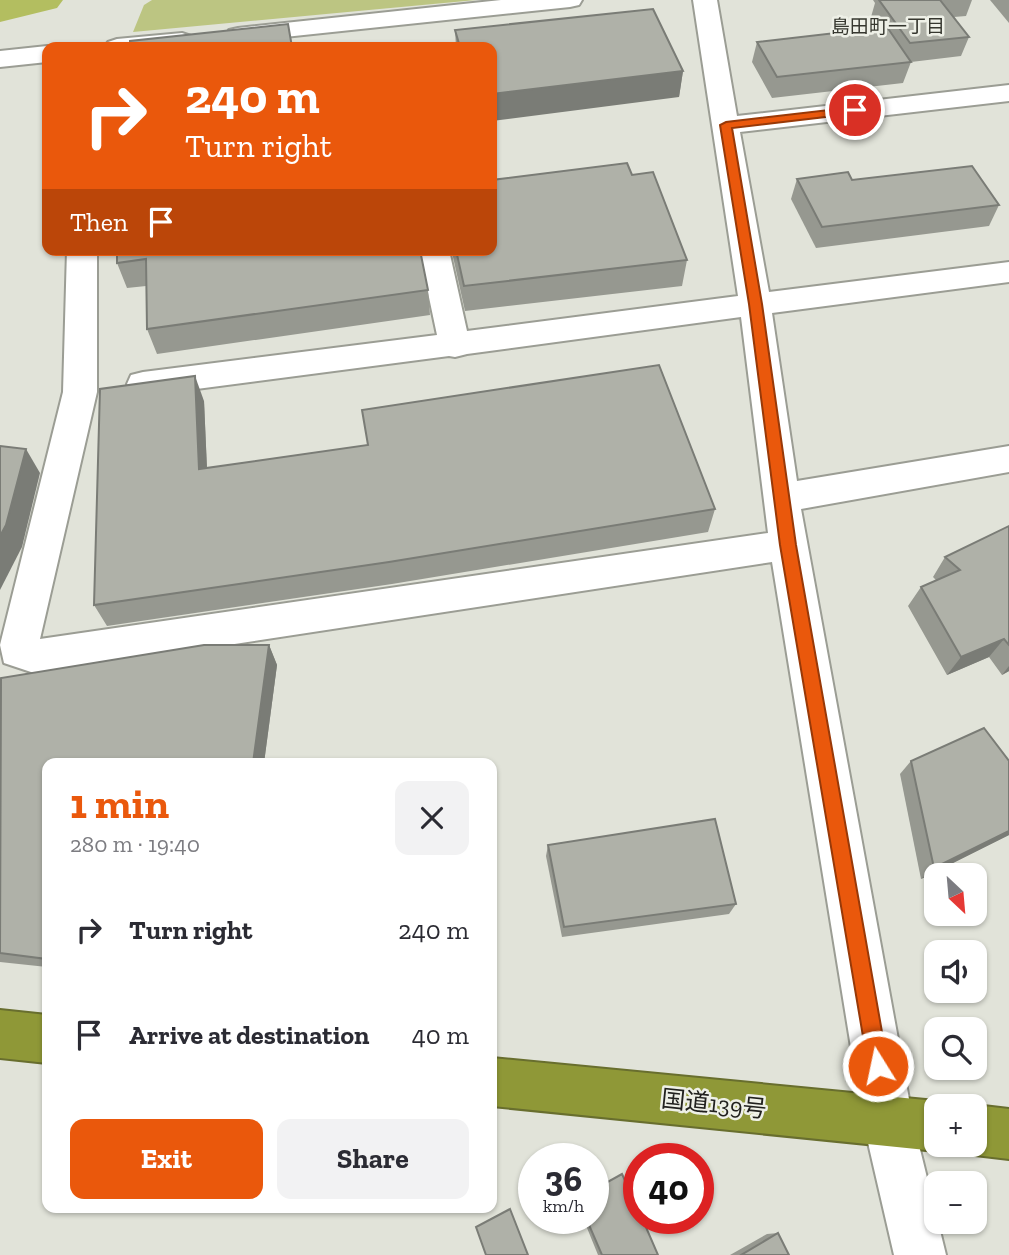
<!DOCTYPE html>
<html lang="en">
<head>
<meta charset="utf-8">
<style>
  :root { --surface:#fff; --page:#f2f2f3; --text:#2b2b33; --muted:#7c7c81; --accent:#ea580c }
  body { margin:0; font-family:"Zilla Slab","Noto Sans JP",serif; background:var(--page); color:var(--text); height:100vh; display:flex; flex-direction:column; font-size:26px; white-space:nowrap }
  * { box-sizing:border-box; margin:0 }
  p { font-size:23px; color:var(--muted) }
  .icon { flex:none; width:38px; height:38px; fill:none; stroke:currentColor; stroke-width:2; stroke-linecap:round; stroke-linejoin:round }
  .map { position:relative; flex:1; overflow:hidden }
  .sheet { position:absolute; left:42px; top:758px; width:455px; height:455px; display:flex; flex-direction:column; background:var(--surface); border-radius:14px; box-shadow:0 2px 5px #0004 }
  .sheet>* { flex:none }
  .top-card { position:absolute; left:42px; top:42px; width:455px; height:214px; border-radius:14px; box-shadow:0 2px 5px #0004; background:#ea580c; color:#fff; overflow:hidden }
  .needle { width:46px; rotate:154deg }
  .controls { position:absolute; left:924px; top:863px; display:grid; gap:14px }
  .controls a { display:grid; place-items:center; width:63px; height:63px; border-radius:14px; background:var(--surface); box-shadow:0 2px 5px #0004; font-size:35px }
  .speed { position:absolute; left:518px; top:1143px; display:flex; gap:14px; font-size:35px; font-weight:700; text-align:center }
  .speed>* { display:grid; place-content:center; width:91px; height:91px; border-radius:50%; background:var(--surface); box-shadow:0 2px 5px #0004; line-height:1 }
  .speed small { font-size:18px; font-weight:400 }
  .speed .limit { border:10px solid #d22; background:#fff; color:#111 }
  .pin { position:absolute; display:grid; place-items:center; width:60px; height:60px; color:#fff; margin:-30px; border:4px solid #fff; border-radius:50%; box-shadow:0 2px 7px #0007 }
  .me { position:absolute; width:77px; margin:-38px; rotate:350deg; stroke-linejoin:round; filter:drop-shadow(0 0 5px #0008) }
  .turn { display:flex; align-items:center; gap:24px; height:147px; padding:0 28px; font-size:32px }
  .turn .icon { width:91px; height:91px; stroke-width:2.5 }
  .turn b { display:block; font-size:49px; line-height:60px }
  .then { display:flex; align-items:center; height:66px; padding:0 28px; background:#0003; gap:14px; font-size:26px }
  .round { display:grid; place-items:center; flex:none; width:74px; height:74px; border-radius:14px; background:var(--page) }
  .overview { display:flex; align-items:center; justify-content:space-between; height:119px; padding:0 28px }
  h1 { font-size:42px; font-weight:700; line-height:52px; color:var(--accent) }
  .cta { display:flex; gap:14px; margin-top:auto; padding:14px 28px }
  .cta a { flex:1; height:80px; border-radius:14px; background:var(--accent); color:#fff; font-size:28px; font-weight:700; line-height:80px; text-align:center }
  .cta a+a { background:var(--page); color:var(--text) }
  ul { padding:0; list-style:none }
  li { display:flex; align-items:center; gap:21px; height:105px; padding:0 28px }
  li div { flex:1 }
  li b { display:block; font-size:26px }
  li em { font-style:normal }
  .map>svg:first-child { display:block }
  .green { fill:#bcc582 }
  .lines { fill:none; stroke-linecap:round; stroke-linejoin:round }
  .river { fill:#b3be60; fill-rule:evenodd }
  .minor-casing { stroke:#9b9d94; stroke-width:4 }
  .highway-casing { stroke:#686e2e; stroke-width:4 }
  .minor { fill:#fff; fill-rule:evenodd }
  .highway { fill:#8f9837; fill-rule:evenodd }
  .wall { fill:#969890 }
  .shaded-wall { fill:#7a7c76 }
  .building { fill:#afb1a8; stroke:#7a7c76; stroke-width:2 }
  .route { fill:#ea580c; stroke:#983908; stroke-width:2 }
  .labels { text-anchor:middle; stroke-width:5; stroke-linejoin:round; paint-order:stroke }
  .far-neighbourhood-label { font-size:19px; fill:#36372f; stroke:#eef0e7 }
  .near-street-label { font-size:24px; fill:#21211e; stroke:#eef0e7 }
</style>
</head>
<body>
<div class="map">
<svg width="1009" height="1255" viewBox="0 0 1009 1255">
  <rect width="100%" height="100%" fill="#e1e3d9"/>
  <!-- green -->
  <polygon class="green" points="152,0 476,0 133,32 144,5"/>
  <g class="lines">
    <!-- river -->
    <polygon class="river" points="0,0 63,0 57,8 0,22"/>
    <!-- minor casing -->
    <g class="minor-casing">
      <g id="minor">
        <polygon points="501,0 582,0 579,5 570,7 238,42 229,40 226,35 229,30 238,28"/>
        <polygon points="693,0 717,0 737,116 1009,85 1009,101 740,132 769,292 1009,262 1009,282 772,313 797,481 1009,446 1009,472 801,509 913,1121 946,1255 894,1255 863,1121 772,562 37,674 4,663 0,645 63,392 67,250 97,250 97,392 40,639 768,533 741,317 467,354 455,357 449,356 143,396 131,393 127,384 131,375 143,372 437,335 419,250 449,250 467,331 738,296"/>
        <polygon points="182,33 191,36 195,41 191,46 104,47 108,42 117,39"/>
        <polygon points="47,46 50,47 47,47 47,62 0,67 0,51"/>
      </g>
    </g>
    <!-- highway casing -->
    <g class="highway-casing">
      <g id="highway">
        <polygon points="0,1010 47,1015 47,1063 0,1058"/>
        <polygon points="492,1058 936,1101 948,1106 936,1106 936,1144 952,1144 936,1151 492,1106"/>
        <polygon points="975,1105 1009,1109 1009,1159 975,1155 957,1148 956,1144 975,1144 975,1106 973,1106"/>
      </g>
    </g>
    <!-- minor -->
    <use href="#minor" class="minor"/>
    <!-- highway -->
    <use href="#highway" class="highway"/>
  </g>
  <!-- wall -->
  <g class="wall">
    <polygon points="873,0 972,0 966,16 954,17 969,37 961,56 911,62 903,83 772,98 752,62 757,42 879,28 871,17 875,3"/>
    <polygon points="990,0 1009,0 1009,23"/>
    <polygon points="455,30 683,71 679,97 492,47 456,47"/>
    <polygon points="632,175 687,260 682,286 465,311 453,257 453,250 492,250"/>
    <polygon points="797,179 852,180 999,205 989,226 816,248 791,199"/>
    <polygon points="117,250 428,290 430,315 157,354 147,329 146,286 127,288 117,263"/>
    <polygon points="204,401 207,468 715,509 708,532 392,584 107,626 94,605"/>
    <polygon points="1009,526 1009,671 1002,675 989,657 947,675 908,606 921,587 936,580 933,577 945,557"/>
    <polygon points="269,645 277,665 264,763 47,763 47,967 0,962 0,679"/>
    <polygon points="911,761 1009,761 1009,835 921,879 900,774"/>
    <polygon points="548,845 736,904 729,914 562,937 546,856"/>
    <polygon points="583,1218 593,1218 658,1255 598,1255"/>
    <polygon points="778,1233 789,1255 730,1255 767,1234"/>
  </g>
  <!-- shaded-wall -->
  <g class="shaded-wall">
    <polygon points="683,71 679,97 492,121 492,94"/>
    <polygon points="195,376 204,401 208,493 199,469"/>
    <polygon points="26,449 40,473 22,547 0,590 0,536"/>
    <polygon points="1004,639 989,657 947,675 961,657"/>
    <polygon points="269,645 277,665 264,763 253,763"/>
    <polygon points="1009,666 1009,671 1002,675"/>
    <polygon points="1009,831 1009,835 921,879 934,868"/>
  </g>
  <!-- building -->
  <g class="building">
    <polygon points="879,0 940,0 969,37 910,43"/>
    <polygon points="653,9 683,71 492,94 492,47 460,47 455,30"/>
    <polygon points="288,24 292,47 130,47 130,41"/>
    <polygon points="887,27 911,62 777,77 757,42"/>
    <polygon points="627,163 632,175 653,172 687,260 464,286 456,250 492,250 492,180"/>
    <polygon points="972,166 999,205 822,227 797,179 848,172 852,180"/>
    <polygon points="117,250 420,250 428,290 147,329 146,259 117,263"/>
    <polygon points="659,365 715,509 389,562 94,605 100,389 195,376 199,469 368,445 362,410"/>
    <polygon points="0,446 26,449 6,525 0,536"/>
    <polygon points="1009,526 1009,645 1004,639 961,657 921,587 960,570 945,557"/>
    <polygon points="204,645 269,645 253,763 47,763 47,959 0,953 1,678"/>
    <polygon points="984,728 1009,761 1009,831 934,868 911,761"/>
    <polygon points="715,819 736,904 564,927 548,845"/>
    <polygon points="622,1174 639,1211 639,1218 642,1218 658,1255 602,1255 586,1218 593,1218 593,1190"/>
    <polygon points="510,1209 528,1255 486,1255 476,1227"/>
    <polygon points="778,1233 789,1255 741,1255"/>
  </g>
  <!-- route -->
  <polygon class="route" points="855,107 860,110 859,113 732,128 762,304 796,545 888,1066 885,1073 878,1076 871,1073 868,1066 780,545 749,304 720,125 726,122"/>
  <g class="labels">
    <!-- far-neighbourhood labels -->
    <g class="far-neighbourhood-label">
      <text x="888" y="33">島田町一丁目</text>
    </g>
    <!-- near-street labels -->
    <g class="near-street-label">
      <text transform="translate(714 1104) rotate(6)" y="8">国道139号</text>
    </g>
  </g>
</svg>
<div class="controls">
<a><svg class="needle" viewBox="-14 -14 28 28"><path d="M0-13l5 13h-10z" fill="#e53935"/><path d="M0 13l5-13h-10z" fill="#7c7c81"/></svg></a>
<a><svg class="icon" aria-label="sound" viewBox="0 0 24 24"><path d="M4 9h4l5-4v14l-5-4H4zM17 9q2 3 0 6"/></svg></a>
<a><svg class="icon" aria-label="search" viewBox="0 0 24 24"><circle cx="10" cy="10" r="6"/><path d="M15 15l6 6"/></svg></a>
<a>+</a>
<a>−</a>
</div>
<div class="speed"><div>36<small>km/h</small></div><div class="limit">40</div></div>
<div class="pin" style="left:855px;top:110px;background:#d93025"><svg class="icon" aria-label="arrive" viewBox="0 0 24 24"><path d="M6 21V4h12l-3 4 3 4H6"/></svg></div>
<svg class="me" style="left:878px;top:1066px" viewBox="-20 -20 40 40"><circle r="17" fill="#ea580c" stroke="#fff" stroke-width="3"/><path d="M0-11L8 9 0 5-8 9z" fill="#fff"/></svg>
<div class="top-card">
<div class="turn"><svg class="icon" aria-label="right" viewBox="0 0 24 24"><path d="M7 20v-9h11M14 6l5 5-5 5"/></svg><div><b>240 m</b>Turn right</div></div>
<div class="then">Then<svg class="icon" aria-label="arrive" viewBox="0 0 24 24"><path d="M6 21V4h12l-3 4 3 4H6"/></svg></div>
</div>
<section class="sheet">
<div class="overview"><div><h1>1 min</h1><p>280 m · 19:40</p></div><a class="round"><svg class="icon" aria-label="close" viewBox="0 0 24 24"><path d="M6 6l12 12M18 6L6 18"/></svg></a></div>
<ul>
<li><svg class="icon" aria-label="right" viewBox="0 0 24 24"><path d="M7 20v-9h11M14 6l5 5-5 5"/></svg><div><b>Turn right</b></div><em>240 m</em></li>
<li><svg class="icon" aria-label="arrive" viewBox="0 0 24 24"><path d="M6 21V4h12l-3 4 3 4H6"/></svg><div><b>Arrive at destination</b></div><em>40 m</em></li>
</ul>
<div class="cta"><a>Exit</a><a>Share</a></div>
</section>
</div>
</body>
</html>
